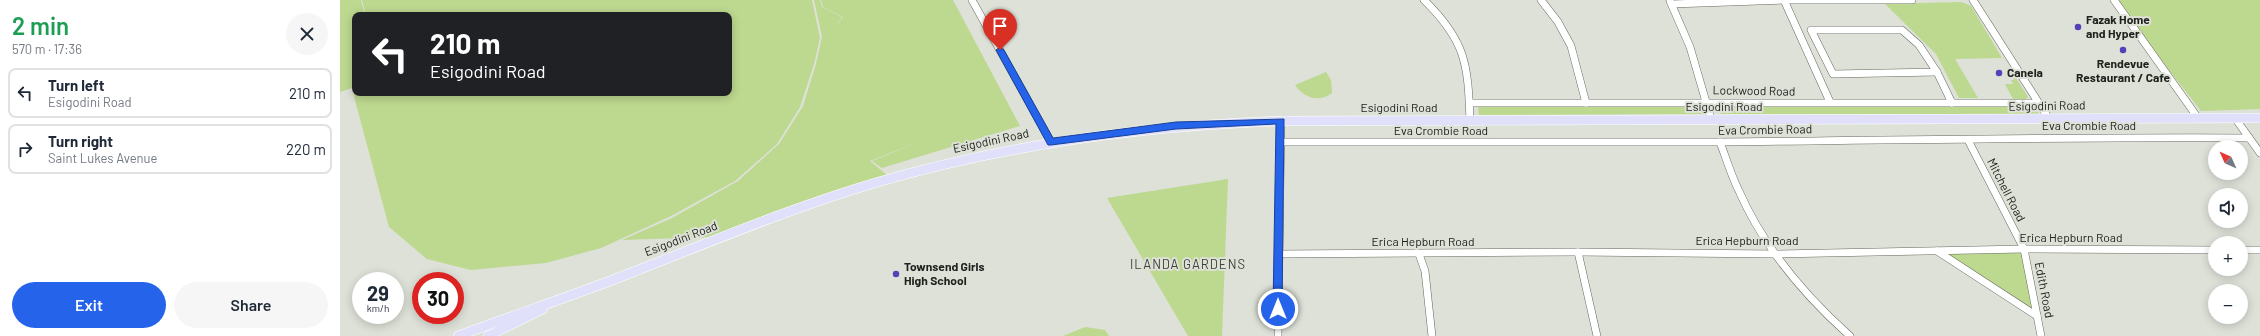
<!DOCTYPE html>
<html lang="en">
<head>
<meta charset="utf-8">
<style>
  :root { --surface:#fff; --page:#f6f6f7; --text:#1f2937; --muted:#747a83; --line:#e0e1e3; --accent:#2563eb }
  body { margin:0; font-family:Barlow,sans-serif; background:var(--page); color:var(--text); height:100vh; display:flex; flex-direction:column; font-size:15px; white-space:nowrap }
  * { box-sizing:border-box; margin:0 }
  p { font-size:13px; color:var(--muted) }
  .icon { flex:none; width:22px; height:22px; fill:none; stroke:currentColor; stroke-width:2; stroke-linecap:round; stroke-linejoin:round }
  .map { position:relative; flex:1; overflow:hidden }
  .details { display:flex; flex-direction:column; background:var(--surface); width:340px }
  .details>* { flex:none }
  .guide { position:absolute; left:12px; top:12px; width:380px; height:84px; border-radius:8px; box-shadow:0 2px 10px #0003; background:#202124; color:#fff; overflow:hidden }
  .needle { width:26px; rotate:315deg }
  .tools { position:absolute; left:1868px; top:140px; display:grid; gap:8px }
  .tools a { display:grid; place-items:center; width:40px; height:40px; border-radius:50%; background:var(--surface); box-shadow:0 2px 10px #0003; font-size:20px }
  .speed { position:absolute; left:12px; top:272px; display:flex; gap:8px; font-size:20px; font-weight:700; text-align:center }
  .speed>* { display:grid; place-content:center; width:52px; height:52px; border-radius:50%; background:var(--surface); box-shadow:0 2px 10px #0003; line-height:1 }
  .speed small { font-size:10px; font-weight:400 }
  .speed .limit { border:6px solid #d22; background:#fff; color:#111 }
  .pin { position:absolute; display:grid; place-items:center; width:34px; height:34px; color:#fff; margin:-41px -17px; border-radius:50% 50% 50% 0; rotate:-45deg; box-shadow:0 0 4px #0007 }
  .pin .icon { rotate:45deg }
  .me { position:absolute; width:44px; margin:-22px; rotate:0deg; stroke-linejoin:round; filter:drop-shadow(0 0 3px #0008) }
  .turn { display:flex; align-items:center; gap:14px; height:84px; padding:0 12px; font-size:18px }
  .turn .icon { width:52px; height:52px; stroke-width:2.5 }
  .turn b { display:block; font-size:28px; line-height:34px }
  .round { display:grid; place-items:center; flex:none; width:42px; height:42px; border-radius:21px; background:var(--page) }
  .summary { display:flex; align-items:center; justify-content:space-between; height:68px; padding:0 12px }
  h1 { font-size:24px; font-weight:600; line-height:30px; color:#1e9e55 }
  .action { display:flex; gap:8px; margin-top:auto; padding:8px 12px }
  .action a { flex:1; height:46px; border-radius:24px; background:var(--accent); color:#fff; font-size:16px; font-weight:600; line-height:46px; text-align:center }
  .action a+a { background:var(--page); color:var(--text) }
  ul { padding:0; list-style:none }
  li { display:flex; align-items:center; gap:12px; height:50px; margin:0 8px 6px; padding:0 4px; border:2px solid var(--line); border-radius:8px }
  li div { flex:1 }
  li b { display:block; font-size:15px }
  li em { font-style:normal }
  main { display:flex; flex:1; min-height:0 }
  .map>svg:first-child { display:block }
  .green { fill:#bdd88f }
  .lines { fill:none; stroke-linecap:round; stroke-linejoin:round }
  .minor-casing { stroke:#65695f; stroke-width:8 }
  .major-casing { stroke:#fff; stroke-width:10 }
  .minor { stroke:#fff; stroke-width:7 }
  .major { stroke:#e0e0fa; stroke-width:9 }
  .route { fill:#2563eb; stroke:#184099 }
  .poi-dot { fill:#5640b8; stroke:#dde1d7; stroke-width:1.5 }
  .labels { text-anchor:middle; stroke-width:4; stroke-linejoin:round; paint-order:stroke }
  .poi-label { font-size:12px; font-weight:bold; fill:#20221e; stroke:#dde1d7; text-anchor:start }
  .street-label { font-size:12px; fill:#20221e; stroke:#dde1d7 }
  .neighbourhood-label { font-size:13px; letter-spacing:1px; fill:#3f423a; stroke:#dde1d7 }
</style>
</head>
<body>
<main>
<section class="details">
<div class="summary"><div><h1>2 min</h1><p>570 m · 17:36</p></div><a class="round"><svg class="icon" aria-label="close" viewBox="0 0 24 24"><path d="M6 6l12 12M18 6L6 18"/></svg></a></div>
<ul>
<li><svg class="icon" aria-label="left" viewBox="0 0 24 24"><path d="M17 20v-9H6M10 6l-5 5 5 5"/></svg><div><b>Turn left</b><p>Esigodini Road</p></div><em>210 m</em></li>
<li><svg class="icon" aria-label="right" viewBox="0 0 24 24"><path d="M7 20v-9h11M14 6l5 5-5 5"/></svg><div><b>Turn right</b><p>Saint Lukes Avenue</p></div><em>220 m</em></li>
</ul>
<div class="action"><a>Exit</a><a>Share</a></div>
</section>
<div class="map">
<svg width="1920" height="336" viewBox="0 0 1920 336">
  <rect width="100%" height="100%" fill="#dde1d7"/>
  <!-- green -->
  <g class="green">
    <polygon points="0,0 21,0 25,15 15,15 15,87 0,92"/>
    <polygon points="22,0 472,0 480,38 474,64 460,107 437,144 395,181 331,216 261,248 206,263 131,270 87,259 49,227 12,89 15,88 15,93 389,93 389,15 26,15"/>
    <polygon points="474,0 480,0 482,7 502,17 495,27 503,17 483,7 481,0 613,0 680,126 542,168 532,161 581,141 530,161 547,175 373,237 282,240 332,218 398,181 439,144 463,106 476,64 482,37"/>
    <polygon points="1774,0 1920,0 1920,109 1861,111"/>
    <polygon points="1621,2 1631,6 1662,58 1615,59 1638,98 1619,98 1596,54 1545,4"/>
    <polygon points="1667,69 1671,70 1688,97 1684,101 1666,101 1665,99 1673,99 1665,84 1673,84 1671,80 1674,80"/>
    <path d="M 986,72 L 991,80 L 992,93 C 979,103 964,98 955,85 Z"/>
    <polygon points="1363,106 1365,114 1139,115 1138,107"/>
    <polygon points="1379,106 1694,106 1699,114 1381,114"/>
    <polygon points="888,179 882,336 848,336 767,198"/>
    <polygon points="1681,251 1694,312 1603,253"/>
    <polygon points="745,327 765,330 769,336 723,336"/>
  </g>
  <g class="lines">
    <!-- minor casing -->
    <g class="minor-casing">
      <g id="minor">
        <polyline points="632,0 711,142"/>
        <path d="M 1084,0 C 1126,41 1128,64 1130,121"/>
        <polyline points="1201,0 1218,22 1231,46 1246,103"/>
        <polyline points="1444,0 1490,102"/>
        <polyline points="1633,0 1709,119"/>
        <polyline points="1774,0 1858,118"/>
        <polyline points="1330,1 1350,47 1371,119"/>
        <polyline points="1332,4 1444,0 1572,0"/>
        <polygon points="1471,30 1562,30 1579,45 1597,72 1493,74"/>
        <polyline points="1597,72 1612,103"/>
        <polyline points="1130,103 1698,103"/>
        <polyline points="1895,118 1920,153"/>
        <polyline points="1628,140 1684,249 1701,336"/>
        <path d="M 942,142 C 1088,142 1234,143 1379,142 C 1556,140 1732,137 1909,138"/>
        <path d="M 1380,142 C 1386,158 1391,175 1399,191 C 1424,248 1464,295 1510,336"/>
        <polyline points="1901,250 1920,250"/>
        <polyline points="1597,251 1697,316"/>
        <polyline points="1238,252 1257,336"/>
        <polyline points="939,254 1238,252 1435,254 1684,249 1875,250"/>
        <polyline points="1079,254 1085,271 1092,336"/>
        <polyline points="938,336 941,121"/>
      </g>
    </g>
    <!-- major casing -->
    <g class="major-casing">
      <g id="major">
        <path d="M 118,336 C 174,315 232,296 288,274 C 370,242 453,207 538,182 C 669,144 804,126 941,121 L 1920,118"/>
        <polyline points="148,336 203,309"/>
      </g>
    </g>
    <!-- minor -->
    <use href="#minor" class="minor"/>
    <!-- major -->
    <use href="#major" class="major"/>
  </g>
  <!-- route -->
  <polygon class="route" points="660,47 664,50 713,138 836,122 944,119 942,312 935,312 933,309 936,124 836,129 711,145 708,145 656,50"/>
  <!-- markers -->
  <g class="poi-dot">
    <circle cx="1738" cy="27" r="4"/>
    <circle cx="1783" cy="50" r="4"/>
    <circle cx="1659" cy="73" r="4"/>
    <circle cx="556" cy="274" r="4"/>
  </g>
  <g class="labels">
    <!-- poi labels -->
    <g class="poi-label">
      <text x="1746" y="24">Fazak Home<tspan x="1746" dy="14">and Hyper</tspan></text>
      <text x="1783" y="68" text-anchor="middle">Rendevue<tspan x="1783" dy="14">Restaurant / Cafe</tspan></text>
      <text x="1667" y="77">Canela</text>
      <text x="564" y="271">Townsend Girls<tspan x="564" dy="14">High School</tspan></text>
    </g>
    <!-- street labels -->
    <g class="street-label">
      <text transform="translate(1414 91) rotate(1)" y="4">Lockwood Road</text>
      <text transform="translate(1707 106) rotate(-1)" y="4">Esigodini Road</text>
      <text x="1384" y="111">Esigodini Road</text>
      <text x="1059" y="112">Esigodini Road</text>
      <text x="1749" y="130">Eva Crombie Road</text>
      <text transform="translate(1425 130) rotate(-1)" y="4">Eva Crombie Road</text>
      <text x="1101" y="135">Eva Crombie Road</text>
      <text transform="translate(651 141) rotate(-12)" y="4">Esigodini Road</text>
      <text transform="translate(1666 190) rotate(63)" y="4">Mitchell Road</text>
      <text x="1731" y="242">Erica Hepburn Road</text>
      <text transform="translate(341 239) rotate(-21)" y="4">Esigodini Road</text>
      <text x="1407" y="245">Erica Hepburn Road</text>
      <text x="1083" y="246">Erica Hepburn Road</text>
      <text transform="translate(1704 290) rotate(79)" y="4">Edith Road</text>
    </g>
    <!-- neighbourhood labels -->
    <g class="neighbourhood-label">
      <text x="848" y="269">ILANDA GARDENS</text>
    </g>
  </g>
</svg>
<div class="tools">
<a><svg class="needle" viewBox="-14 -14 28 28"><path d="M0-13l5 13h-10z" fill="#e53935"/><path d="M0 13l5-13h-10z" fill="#747a83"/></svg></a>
<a><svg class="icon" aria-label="sound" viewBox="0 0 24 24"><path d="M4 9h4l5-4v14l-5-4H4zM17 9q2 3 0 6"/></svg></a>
<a>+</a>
<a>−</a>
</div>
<div class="speed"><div>29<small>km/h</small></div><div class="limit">30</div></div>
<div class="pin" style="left:660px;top:50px;background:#d93025"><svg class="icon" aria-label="arrive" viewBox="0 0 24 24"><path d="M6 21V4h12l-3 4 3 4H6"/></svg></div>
<svg class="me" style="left:938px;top:309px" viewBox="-20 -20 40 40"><circle r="17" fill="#2563eb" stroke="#fff" stroke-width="3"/><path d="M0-11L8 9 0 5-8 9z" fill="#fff"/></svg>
<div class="guide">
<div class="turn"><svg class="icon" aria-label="left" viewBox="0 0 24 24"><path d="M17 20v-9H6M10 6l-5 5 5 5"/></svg><div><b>210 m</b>Esigodini Road</div></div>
</div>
</div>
</main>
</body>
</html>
